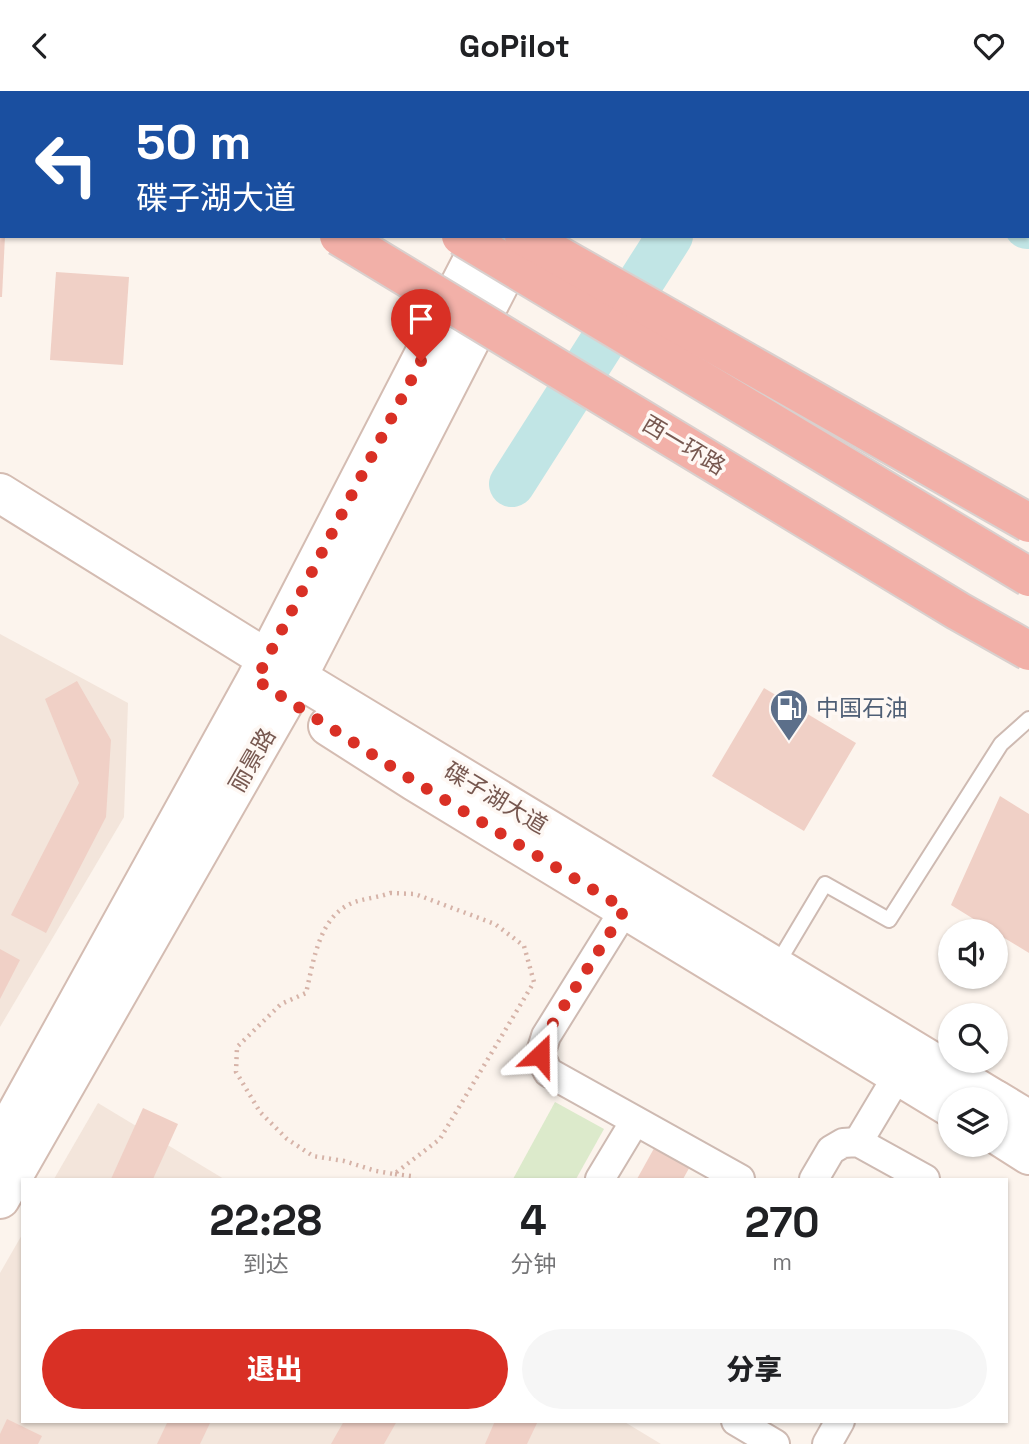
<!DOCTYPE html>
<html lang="zh">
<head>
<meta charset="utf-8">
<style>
  :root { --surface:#fff; --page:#f6f6f6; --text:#202124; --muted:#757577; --accent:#d93025 }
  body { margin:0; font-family:"Space Grotesk","Noto Sans SC",sans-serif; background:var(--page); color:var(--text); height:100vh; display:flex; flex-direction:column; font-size:26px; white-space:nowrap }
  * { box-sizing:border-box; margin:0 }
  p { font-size:23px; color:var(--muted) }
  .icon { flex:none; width:38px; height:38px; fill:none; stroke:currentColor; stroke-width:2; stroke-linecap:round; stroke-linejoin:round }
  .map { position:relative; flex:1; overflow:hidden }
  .sheet { position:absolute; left:21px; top:1087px; width:987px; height:245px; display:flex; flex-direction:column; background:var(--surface); border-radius:0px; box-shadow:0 2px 5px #0004 }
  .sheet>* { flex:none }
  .guide { position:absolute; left:0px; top:0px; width:1029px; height:147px; box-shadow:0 2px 5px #0004; background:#1a4fa0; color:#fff; overflow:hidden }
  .controls { position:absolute; left:938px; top:828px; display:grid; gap:14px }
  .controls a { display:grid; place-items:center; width:70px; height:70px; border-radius:50%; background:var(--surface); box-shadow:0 2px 5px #0004; font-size:35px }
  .pin { position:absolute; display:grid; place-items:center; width:60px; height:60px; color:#fff; margin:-72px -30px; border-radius:50% 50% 50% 0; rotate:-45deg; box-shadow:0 0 7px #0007 }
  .pin .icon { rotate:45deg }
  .me { position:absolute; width:77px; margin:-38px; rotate:23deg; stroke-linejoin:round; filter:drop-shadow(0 0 5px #0008) }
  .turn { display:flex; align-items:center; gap:24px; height:147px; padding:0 21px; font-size:32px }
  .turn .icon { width:91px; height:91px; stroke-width:2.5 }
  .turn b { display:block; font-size:49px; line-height:60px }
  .eta { display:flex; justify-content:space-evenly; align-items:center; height:119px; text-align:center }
  .eta b { font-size:42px; font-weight:800; line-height:49px }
  .cta { display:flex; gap:14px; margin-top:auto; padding:14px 21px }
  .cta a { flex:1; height:80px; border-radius:42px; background:var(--accent); color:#fff; font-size:28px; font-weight:800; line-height:80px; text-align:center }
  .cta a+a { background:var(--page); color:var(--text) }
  header { display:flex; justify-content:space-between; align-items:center; height:91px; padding:0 21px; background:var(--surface); font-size:32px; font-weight:800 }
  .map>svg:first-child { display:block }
  .residential { fill:#f3e5db }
  .green { fill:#dceacb }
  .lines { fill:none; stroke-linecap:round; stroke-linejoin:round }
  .river { stroke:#c1e5e5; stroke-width:46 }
  .building { fill:#f0d0c6 }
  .lane-casing { stroke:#cebab2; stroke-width:18 }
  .street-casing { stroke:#cebab2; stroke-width:32 }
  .secondary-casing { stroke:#d4bcb2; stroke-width:42 }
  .highway-casing { stroke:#d9d0ce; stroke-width:42 }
  .path { stroke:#d6b3a8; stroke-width:4.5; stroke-dasharray:2 5; stroke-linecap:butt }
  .lane { stroke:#fff; stroke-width:14 }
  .street { stroke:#fff; stroke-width:28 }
  .secondary { stroke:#fff; stroke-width:38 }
  .highway { stroke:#f2b0a8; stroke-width:38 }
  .highway-bridge-casing { stroke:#d9d0ce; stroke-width:42; stroke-linecap:butt }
  .highway-bridge { stroke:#f2b0a8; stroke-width:38 }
  .route { stroke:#d93025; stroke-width:12; stroke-dasharray:0 21.6 }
  .labels { text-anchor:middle; stroke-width:7; stroke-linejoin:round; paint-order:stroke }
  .street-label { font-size:23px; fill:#775850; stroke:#fef8f4 }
  .service-label { font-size:23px; fill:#4e5e75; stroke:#fef8f4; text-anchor:start }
</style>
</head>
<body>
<header><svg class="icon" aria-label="back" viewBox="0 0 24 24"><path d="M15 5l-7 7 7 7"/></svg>GoPilot<svg class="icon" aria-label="heart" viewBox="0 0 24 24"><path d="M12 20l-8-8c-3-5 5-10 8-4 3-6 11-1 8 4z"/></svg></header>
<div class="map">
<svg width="1029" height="1353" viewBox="0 0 1029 1353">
  <rect width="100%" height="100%" fill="#fcf4ed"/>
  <!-- residential -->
  <g class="residential">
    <polygon points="541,0 986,0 958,2 551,2"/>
    <polygon points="0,543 128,612 124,726 0,936"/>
    <polygon points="98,1012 224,1088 54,1088"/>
    <polygon points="23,1142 23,1330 623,1330 661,1353 0,1353 0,1182"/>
  </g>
  <!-- green -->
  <polygon class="green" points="555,1011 604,1038 576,1088 513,1088"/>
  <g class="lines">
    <!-- river -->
    <g class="river">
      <polyline points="1027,135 1029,135"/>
      <polyline points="512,393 670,145"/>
    </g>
  </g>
  <!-- building -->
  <g class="building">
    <polygon points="0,145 5,145 2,206 0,206"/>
    <polygon points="56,181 129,186 123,274 50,269"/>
    <polygon points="77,590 111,649 106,726 46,842 11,824 79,692 45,608"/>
    <polygon points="764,597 856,652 804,740 712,685"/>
    <polygon points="1000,705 1029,723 1029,862 996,842 996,840 993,840 951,814"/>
    <polygon points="0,858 20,869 0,908"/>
    <polygon points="143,1017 178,1033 153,1088 111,1088"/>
    <polygon points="657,1052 692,1072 683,1088 637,1088"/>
    <polygon points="7,1328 42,1345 38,1353 0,1353 0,1343"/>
    <polygon points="168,1330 211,1330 200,1353 157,1353"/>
    <polygon points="344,1330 397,1330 384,1353 331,1353"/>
    <polygon points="495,1330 538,1330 527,1353 485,1353"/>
  </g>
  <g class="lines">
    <!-- lane casing -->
    <g class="lane-casing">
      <polyline id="lane" points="776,875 825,793 889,829 1001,653 1029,628"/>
    </g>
    <!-- street casing -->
    <g class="street-casing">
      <g id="street">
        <polyline points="466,0 468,2 549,0"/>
        <polyline points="625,818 546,945 540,964 548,981 740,1088"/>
        <polyline points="858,1051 898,984"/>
        <polyline points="600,1088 635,1030"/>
        <polyline points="814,1088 831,1059 843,1052 858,1051 925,1088"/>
        <polyline points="736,1330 775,1353"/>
        <polyline points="827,1353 840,1330"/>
      </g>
    </g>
    <!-- secondary casing -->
    <g class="secondary-casing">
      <g id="secondary">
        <polyline points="559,2 560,0"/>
        <polyline points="598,2 599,0"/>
        <polyline points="0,402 267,568 994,1008"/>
        <polyline points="328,635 414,690 950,1016"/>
        <polyline points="996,1009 1029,1029"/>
        <polyline points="996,1043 1029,1064"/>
        <polyline points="0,1052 256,589 485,145"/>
        <polyline points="0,1108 286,608 524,145"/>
      </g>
    </g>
    <!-- highway casing -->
    <g class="highway-casing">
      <g id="highway">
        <polyline points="98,0 101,2"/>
        <polyline points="248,0 251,2"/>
      </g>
    </g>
    <!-- path -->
    <g class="path">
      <path d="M 390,802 L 415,803 L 495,833 L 524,855 L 534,891 L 440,1048 L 394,1083 L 376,1080 L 344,1070 L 313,1065 L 287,1048 L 260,1021 L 236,981 L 237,956 L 281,913 L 306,902 C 314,869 319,821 358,810 C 368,807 380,806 390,802 Z"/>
      <polyline points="395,1083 411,1085 415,1088"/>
    </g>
    <!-- lane -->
    <use href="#lane" class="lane"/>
    <!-- street -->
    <use href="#street" class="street"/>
    <!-- secondary -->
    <use href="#secondary" class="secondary"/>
    <!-- highway -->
    <use href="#highway" class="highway"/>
    <!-- highway-bridge casing -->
    <g class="highway-bridge-casing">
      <g id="highway-bridge">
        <polyline points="339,145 958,520 1029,560"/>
        <polyline points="461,145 1029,486"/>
        <polyline points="524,145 1029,432"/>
      </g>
    </g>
    <!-- highway-bridge -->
    <use href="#highway-bridge" class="highway-bridge"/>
  </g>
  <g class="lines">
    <!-- route -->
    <polyline class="route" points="421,270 256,589 414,690 625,818 545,945 540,964"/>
  </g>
  <!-- icons -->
  <defs>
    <g id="fuel-pin" transform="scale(2.0125)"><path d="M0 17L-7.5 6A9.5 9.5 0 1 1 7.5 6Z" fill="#5c6f8a" stroke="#fef8f4"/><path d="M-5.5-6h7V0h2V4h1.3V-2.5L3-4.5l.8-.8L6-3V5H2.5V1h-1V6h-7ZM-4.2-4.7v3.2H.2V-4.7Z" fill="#fff"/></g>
  </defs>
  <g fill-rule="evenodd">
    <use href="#fuel-pin" x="789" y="617"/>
  </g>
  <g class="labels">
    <!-- street labels -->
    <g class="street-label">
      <text transform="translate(684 354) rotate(31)" y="8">西一环路</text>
      <text transform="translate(252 669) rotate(-60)" y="8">丽景路</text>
      <text transform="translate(496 707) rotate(31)" y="8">碟子湖大道</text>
    </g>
    <!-- service labels -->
    <g class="service-label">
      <text x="816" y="625">中国石油</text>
    </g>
  </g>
</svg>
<div class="controls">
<a><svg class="icon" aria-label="sound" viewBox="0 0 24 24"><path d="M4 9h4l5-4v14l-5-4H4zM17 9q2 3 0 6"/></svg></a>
<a><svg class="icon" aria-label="search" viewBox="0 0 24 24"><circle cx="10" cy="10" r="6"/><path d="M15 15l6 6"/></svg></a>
<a><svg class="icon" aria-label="layers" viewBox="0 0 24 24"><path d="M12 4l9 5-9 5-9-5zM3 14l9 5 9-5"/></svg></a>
</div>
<div class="pin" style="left:421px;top:270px;background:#d93025"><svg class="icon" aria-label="arrive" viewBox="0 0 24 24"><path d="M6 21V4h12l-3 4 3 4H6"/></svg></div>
<svg class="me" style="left:540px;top:964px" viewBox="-20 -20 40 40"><path d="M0-17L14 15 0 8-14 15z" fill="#d93025" stroke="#fff" stroke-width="4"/></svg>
<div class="guide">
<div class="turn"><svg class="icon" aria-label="left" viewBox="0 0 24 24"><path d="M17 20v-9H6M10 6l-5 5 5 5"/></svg><div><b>50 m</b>碟子湖大道</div></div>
</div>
<section class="sheet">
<div class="eta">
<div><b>22:28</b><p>到达</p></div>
<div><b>4</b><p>分钟</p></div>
<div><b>270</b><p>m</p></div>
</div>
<div class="cta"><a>退出</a><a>分享</a></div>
</section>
</div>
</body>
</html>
